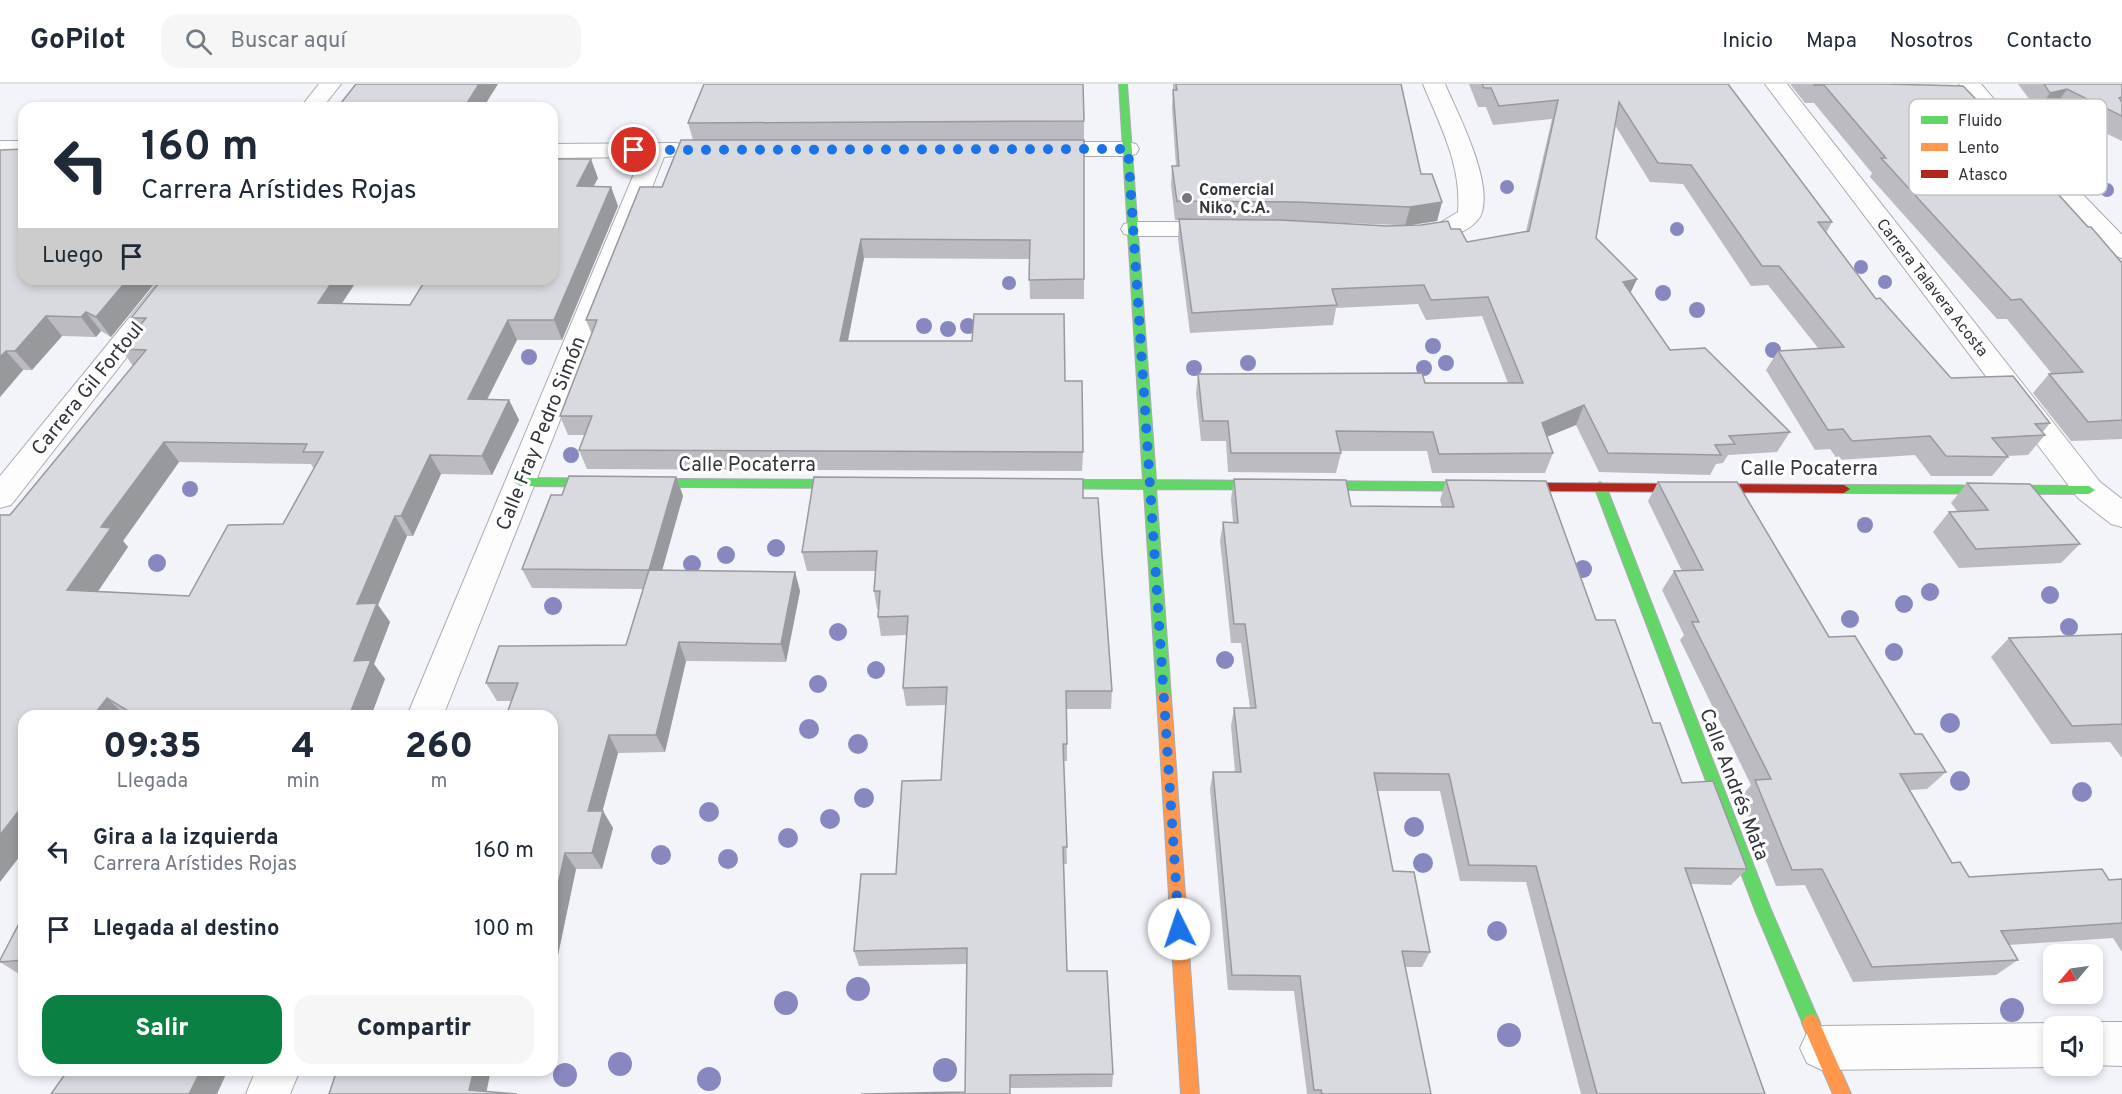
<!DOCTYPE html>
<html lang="es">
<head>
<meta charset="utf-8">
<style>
  :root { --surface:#fff; --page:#f6f6f7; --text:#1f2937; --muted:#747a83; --line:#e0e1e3; --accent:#0b8043 }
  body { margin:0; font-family:Overpass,sans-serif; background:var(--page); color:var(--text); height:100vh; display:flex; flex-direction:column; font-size:22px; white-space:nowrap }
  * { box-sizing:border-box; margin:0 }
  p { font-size:20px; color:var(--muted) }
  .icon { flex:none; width:33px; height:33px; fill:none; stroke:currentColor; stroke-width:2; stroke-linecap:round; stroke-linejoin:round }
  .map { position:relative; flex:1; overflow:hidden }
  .drawer { position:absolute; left:18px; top:626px; width:540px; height:366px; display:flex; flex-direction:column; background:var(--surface); border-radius:18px; box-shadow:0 3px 9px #0003 }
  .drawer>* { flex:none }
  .guide { position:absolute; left:18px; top:18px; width:540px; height:183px; border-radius:18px; box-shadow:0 3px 9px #0003; background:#fff; color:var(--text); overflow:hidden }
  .needle { width:39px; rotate:241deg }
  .buttons { position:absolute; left:2043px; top:860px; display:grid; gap:12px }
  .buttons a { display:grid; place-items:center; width:60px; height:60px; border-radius:12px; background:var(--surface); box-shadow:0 3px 9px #0003; font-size:30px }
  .pin { position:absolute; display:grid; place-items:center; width:51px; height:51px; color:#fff; margin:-26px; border:3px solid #fff; border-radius:50%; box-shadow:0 2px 6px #0007 }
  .me { position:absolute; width:66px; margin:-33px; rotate:356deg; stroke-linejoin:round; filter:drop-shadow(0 0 4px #0008) }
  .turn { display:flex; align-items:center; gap:21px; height:126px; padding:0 24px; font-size:27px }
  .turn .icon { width:78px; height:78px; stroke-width:2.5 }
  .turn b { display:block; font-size:42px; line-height:51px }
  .then { display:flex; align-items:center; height:57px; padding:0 24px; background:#0003; gap:12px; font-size:22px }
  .eta { display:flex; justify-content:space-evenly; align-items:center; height:102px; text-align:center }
  .eta b { font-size:36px; font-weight:800; line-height:42px }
  .button { display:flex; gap:12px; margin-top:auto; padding:12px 24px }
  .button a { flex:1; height:69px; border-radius:18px; background:var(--accent); color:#fff; font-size:24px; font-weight:800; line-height:69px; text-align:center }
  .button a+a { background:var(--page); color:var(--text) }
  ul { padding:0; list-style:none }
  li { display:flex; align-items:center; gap:18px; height:78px; padding:0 24px }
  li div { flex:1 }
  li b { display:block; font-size:22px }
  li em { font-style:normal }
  header { display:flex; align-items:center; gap:36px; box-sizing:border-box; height:84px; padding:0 30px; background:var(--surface); border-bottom:2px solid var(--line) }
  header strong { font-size:28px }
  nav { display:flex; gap:33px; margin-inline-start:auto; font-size:21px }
  .search { width:420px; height:54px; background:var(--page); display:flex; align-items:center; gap:15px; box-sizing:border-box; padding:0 21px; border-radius:18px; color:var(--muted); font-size:22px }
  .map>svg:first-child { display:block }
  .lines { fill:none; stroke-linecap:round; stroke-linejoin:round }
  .street-casing { stroke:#aaabb1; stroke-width:2 }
  .fast-casing { stroke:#aaabb1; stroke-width:2 }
  .slow-casing { stroke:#aaabb1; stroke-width:2 }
  .jam-casing { stroke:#aaabb1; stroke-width:2 }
  .street { fill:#fdfdfe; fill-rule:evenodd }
  .fast { fill:#63d668; fill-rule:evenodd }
  .slow { fill:#ff974d; fill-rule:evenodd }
  .jam { fill:#b3261e; fill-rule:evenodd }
  .tree { fill:#8888c1 }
  .wall { fill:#bbbbc1; fill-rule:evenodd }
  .shaded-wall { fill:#98999d }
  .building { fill:#d9dae0; stroke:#98999d; stroke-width:1.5; fill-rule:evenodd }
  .route { stroke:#1a73e8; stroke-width:10; stroke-dasharray:0 18 }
  .poi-dot { fill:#76787e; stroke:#fff; stroke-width:2 }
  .labels { text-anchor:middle; stroke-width:6; stroke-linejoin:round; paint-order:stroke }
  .far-poi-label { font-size:16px; font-weight:bold; fill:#34363c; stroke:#fff; text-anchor:start }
  .far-street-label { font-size:16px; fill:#34363c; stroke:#fff }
  .street-label { font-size:20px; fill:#34363c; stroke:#fff }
  .key { fill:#fff; stroke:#c2c3c4; stroke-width:1.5 }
  .key-label { font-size:16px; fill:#34363c }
</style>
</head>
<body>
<header>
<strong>GoPilot</strong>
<div class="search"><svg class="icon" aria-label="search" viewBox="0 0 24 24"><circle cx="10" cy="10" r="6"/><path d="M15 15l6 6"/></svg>Buscar aquí</div>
<nav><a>Inicio</a><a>Mapa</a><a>Nosotros</a><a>Contacto</a></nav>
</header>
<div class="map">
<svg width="2122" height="1010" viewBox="0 0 2122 1010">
  <rect width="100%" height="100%" fill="#f2f4fa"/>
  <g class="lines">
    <!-- street casing -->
    <g class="street-casing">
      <g id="street">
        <polygon points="319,0 341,0 322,24 300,24"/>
        <path d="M 1423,0 L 1445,0 C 1458,30 1492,95 1482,128 C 1478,141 1462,149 1450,152 C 1434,157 1416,159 1399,155 L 1396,150 L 1399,145 L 1438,140 L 1458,128 C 1462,82 1440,41 1423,0 Z"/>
        <polygon points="1765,0 1787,0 2100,398 2122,415 2122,443 2111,440 2078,414"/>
        <polygon points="1959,0 1981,0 2024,50 2122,151 2122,174 2113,171 2008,60"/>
        <rect x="0" y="57" width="24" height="14"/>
        <polygon points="1040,58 1128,58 1136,60 1139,65 1136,70 1128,72 1040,72 1032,70 1029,65 1032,60"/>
        <polygon points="676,59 684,61 687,66 684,71 664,73 443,632 407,632 641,73 552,74 552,60"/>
        <polygon points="1133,138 1224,138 1233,140 1236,145 1233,150 1224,152 1133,152 1124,150 1121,145 1124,140"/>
        <polygon points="161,195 188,195 11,421 0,424 0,392"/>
        <polygon points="2092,938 2122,938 2122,982 2090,981 2092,981 2092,942 2083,942"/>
        <polygon points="2054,939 2061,942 2054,942 2054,981 2058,981 2054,983 1822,986 1807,979 1800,964 1807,949 1822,942"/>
        <polygon points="256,986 300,986 290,1010 246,1010"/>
      </g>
    </g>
    <!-- fast casing -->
    <g class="fast-casing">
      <g id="fast">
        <polygon points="1119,0 1127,0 1156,396 1548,399 1554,403 1548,407 1156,405 1171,613 1169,617 1164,619 1159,617 1157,613 1144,405 1038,404 1032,400 1038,396 1143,396"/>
        <polygon points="520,394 857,396 863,400 857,404 520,402 514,398"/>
        <polygon points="1600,398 1606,402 1771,826 1820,939 1817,945 1811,948 1805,945 1755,826 1594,402"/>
        <polygon points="1844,401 2089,402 2095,406 2089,410 1844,409 1838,405"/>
      </g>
    </g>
    <!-- slow casing -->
    <g class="slow-casing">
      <g id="slow">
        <polygon points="1164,607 1169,609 1171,613 1199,1010 1181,1010 1157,613 1159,609"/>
        <polygon points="1811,930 1817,933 1851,1010 1833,1010 1802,939 1805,933"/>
      </g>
    </g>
    <!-- jam casing -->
    <g class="jam-casing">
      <polygon id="jam" points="1548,399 1844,401 1850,405 1844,409 1548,407 1542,403"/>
    </g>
    <!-- street -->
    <use href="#street" class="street"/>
    <!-- fast -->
    <use href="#fast" class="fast"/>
    <!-- slow -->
    <use href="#slow" class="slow"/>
    <!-- jam -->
    <use href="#jam" class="jam"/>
  </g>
  <!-- trees -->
  <g class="tree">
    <circle cx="1507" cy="103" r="7"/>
    <circle cx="2107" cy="106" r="7"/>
    <circle cx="1677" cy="145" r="7"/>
    <circle cx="1861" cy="183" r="7"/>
    <circle cx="1885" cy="198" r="7"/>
    <circle cx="1009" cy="199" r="7"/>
    <circle cx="1663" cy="209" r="8"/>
    <circle cx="1697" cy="226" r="8"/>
    <circle cx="924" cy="242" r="8"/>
    <circle cx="968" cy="242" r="8"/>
    <circle cx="948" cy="245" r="8"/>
    <circle cx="1433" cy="262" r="8"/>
    <circle cx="1773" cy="266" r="8"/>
    <circle cx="529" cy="273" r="8"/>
    <circle cx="1248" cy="279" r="8"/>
    <circle cx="1446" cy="279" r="8"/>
    <circle cx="1194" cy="284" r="8"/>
    <circle cx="1424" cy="284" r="8"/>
    <circle cx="571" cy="371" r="8"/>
    <circle cx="190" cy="405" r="8"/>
    <circle cx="1865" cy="441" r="8"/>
    <circle cx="776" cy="464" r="9"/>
    <circle cx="726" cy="471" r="9"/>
    <circle cx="157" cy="479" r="9"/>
    <circle cx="692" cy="480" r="9"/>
    <circle cx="1583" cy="485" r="9"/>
    <circle cx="1930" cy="508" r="9"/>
    <circle cx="2050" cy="511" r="9"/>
    <circle cx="1904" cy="520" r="9"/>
    <circle cx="553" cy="522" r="9"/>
    <circle cx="1850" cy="535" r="9"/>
    <circle cx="2069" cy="543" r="9"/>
    <circle cx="838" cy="548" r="9"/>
    <circle cx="1894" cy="568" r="9"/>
    <circle cx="1225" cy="576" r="9"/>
    <circle cx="876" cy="586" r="9"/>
    <circle cx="818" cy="600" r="9"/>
    <circle cx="1950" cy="639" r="10"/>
    <circle cx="809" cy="645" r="10"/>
    <circle cx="858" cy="660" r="10"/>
    <circle cx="1960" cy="697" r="10"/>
    <circle cx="2082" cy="708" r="10"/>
    <circle cx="864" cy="714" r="10"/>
    <circle cx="709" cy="728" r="10"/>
    <circle cx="830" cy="735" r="10"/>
    <circle cx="1414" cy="743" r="10"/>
    <circle cx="788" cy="754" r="10"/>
    <circle cx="661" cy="771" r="10"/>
    <circle cx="728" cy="775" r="10"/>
    <circle cx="1423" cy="779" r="10"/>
    <circle cx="1497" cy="847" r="10"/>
    <circle cx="858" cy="905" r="12"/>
    <circle cx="786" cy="919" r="12"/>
    <circle cx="2012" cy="926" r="12"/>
    <circle cx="1509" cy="951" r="12"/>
    <circle cx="620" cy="980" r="12"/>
    <circle cx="945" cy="986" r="12"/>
    <circle cx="565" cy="991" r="12"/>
    <circle cx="709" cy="995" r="12"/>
  </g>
  <!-- wall -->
  <g class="wall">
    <path d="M 1173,0 L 1401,0 L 1421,90 L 1442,118 L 1437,137 L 1408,141 L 1451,145 L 1467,158 L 1526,147 L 1552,35 L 1493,41 L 1486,23 L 1478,23 L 1469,0 L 1728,0 L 1832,138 L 1826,149 L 1876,215 L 1951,294 L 2050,339 L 2042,349 L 2045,351 L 2028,371 L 2007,372 L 2008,373 L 1992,392 L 1931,392 L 1915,371 L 1838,376 L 1830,365 L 1815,366 L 1766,286 L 1778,267 L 1818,264 L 1768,201 L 1751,202 L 1683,100 L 1650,98 L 1615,41 L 1596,154 L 1637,195 L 1630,209 L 1670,266 L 1790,348 L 1777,368 L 1728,371 L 1723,379 L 1716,380 L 1710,391 L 1599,388 L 1576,341 L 1547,353 L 1553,369 L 1545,389 L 1432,389 L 1427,367 L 1340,367 L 1341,369 L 1336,389 L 1228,388 L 1226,357 L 1201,357 L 1196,309 L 1198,290 L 1425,299 L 1508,299 L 1482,232 L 1426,236 L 1418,220 L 1336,224 L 1333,241 L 1190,249 L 1178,155 L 1179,136 L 1175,136 L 1171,101 L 1172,82 L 1176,82 L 1172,25 L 1173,6 ZM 1293,137 L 1398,141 L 1387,142 Z"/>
    <polygon points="1790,0 1886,0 2024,64 2021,69 2122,179 2122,355 2071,357 2033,309 2049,290 2052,290 2007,235 1997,235 1870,93 1872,89 1814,19 1805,19"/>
    <polygon points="2018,0 2122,0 2122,57 2054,24 2038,27"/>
    <polygon points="1084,37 1084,215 1030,215 1029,175 864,174 848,257 1065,297 1083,368 1082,387 587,385 579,366 585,351 568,351 560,332 592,251 586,236 662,103 693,56 688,39"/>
    <polygon points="0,66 158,195 111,253 101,247 96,253 62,252 32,286 23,286 0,313"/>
    <path d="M 552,75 L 598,94 L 593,102 L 611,103 L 618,122 L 562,256 L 517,256 L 487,316 L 509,316 L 519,336 L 492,391 L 441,390 L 413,452 L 407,452 L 378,521 L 390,538 L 374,580 L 385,595 L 371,632 L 24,632 L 10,431 L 133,282 L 121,265 L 138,244 L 131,234 L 342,220 L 410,221 ZM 179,378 L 311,380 L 314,385 L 283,440 L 189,512 L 98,507 L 128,463 L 123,457 Z"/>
    <polygon points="676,393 683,412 662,486 795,488 800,507 786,578 686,577 665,668 618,669 602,727 613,744 602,785 576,785 555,885 552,886 552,632 511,617 497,617 486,599 626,561 643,505 532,504 522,485 562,411"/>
    <polygon points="1234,395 1351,422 1442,423 1440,416 1446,396 1596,536 1653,639 1682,699 1747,785 1731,801 1691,800 1765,1010 1581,1010 1526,798 1460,797 1440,707 1378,707 1393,787 1430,868 1422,883 1405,883 1431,1010 1307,1010 1294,907 1228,906 1210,705 1213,688 1235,688 1231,642 1234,624 1250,624 1241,559 1231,559 1220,457 1223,438 1233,438 1231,415"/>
    <polygon points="1658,398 1829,553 1915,650 1946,688 1927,705 1910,706 1952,779 1969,793 2109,796 2122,795 2122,868 2113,854 2009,861 2018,876 1996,891 1853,898 1805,801 1776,802 1741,713 1751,701 1680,556 1684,551 1662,506 1674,487 1682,487 1648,417"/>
    <polygon points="1967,399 2080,460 2061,479 1959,484 1933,448 1949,428 1958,428 1951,419"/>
    <polygon points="1083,414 1112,607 1111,625 1067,625 1067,677 1064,677 1067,780 1064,780 1067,887 1113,990 1112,1003 1011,1004 965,1008 967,880 859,882 854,867 896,790 941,696 946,621 906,622 903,604 907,551 881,552 878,533 878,525 877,525 874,507 876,487 807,487 802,468"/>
    <polygon points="2122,550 2122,674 2110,658 2051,660 1991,573 2009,554"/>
    <polygon points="24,830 24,893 0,878 0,876"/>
  </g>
  <!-- shaded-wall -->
  <g class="shaded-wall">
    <polygon points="479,0 498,0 483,24 464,24"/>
    <polygon points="2067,5 2054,24 2038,27 2050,9"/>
    <polygon points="591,75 598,94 584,121 577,102"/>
    <polygon points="611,103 618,122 562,256 554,236"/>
    <polygon points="1442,118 1437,137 1405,142 1410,123"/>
    <polygon points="861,155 864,174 844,276 840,257"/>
    <polygon points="128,195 158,195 111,253 96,233"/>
    <polygon points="334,195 358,195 329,239 318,219"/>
    <polygon points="1637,195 1628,214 1623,198"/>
    <polygon points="86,228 101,247 96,253 81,233"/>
    <polygon points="46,232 62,252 32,286 15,267"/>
    <polygon points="508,236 517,256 477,335 468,315"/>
    <polygon points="6,267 23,286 0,313 0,273"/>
    <polygon points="509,316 519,336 492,391 482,372"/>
    <polygon points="1584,321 1576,341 1534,358 1542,339"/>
    <polygon points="164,358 179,378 123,457 128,463 86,525 67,506 101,443"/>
    <polygon points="430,371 441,390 413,452 401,432"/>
    <polygon points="676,393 683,412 657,505 649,486"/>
    <polygon points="395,432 407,452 378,521 390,538 374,580 385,595 371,632 349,632 354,577 357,520"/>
    <polygon points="795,488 800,507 786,578 781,560"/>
    <polygon points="679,558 686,577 665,668 656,651"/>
    <polygon points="107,614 126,632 93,632"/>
    <polygon points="609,651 618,669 598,744 588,727"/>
    <polygon points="24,720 24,767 0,798 0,751"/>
    <polygon points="603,727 613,744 602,785 592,769"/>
    <polygon points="565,769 576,785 555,885 552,882 552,828"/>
    <polygon points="201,986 228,986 217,1010 189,1010"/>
    <polygon points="474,986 491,986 486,1010 469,1006"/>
  </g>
  <!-- building -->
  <g class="building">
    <polygon points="356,0 479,0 464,24 337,24"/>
    <polygon points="704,0 1083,0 1084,37 688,39"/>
    <polygon points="1176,0 1401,0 1421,90 1432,90 1442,118 1410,123 1296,118 1177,117 1172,82 1179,82 1173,6 1177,6"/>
    <polygon points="1482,0 1728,0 1832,138 1818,138 1876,215 1880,214 1951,294 2013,292 2050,339 2035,340 2045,351 1992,354 2008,373 1946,372 1930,352 1852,357 1843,345 1828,346 1778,267 1844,263 1779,182 1762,182 1691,81 1658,79 1619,18 1596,154 1637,195 1623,198 1670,266 1705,264 1790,348 1729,352 1735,360 1715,361 1721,371 1608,369 1584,321 1542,339 1553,369 1439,370 1433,348 1336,347 1341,369 1231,369 1228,337 1203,337 1198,290 1422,289 1425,299 1523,299 1488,213 1431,216 1424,201 1332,205 1337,221 1192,229 1179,135 1280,136 1387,142 1421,141 1448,137 1451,145 1460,145 1467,158 1529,147 1558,16 1499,22 1491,4 1484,4"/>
    <polygon points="1814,0 1886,0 1963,2 2024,64 2016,64 2088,143 2091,143 2122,179 2122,336 2088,338 2049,290 2083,288 2021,215 2011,216 1881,74 1886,74 1824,1 1814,1"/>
    <polygon points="2044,0 2122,0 2122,13 2119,14 2122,18 2122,32 2067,5 2050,9"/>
    <polygon points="681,56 1084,56 1084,195 1029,196 1030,156 861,155 840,257 972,257 974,230 1064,230 1065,297 1082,297 1083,368 579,366 592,332 560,332 597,236 586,236 640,103 662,103"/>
    <polygon points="24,65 24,195 128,195 96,233 86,228 81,233 46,232 15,267 6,267 0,273 0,66"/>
    <path d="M 552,75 L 591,75 L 577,102 L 611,103 L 554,236 L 508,236 L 468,315 L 509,316 L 482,372 L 430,371 L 401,432 L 395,432 L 357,520 L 377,519 L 354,577 L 371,576 L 349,632 L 128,632 L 130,628 L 107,614 L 93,632 L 24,632 L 24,720 L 0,751 L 0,431 L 10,431 L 146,266 L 121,265 L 146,234 L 131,234 L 162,195 L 334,195 L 318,219 L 410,221 L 426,195 L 552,195 ZM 164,358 L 307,360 L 303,368 L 323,368 L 283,440 L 228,441 L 189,512 L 67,506 L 111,444 L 101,443 Z"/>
    <polygon points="569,392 676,393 649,486 522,485 551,411 562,411"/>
    <polygon points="814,393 1083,395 1083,414 1098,414 1112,607 1066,607 1067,660 1063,660 1067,763 1063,763 1067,887 1107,887 1113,990 1010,991 1010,1010 861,1010 965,1008 967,864 854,867 861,790 896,790 902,697 941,696 947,603 903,604 908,532 878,533 880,507 874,507 877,467 802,468"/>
    <polygon points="1234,395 1346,396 1351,422 1454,423 1446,396 1546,397 1596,536 1615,536 1653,639 1660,639 1682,699 1713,697 1747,785 1685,784 1765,1010 1597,1010 1536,782 1469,781 1449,690 1374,689 1393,787 1414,788 1430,868 1402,867 1431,1010 1322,1010 1321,1006 1314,1006 1300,892 1232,891 1213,688 1241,688 1234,624 1256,624 1245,540 1234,540 1223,438 1238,439"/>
    <polygon points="1658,398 1737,398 1829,553 1855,552 1915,650 1922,650 1946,688 1900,690 1952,779 1960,778 1969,793 2102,785 2109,796 2122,795 2122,839 2001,847 2018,876 1872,883 1822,785 1792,786 1755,696 1771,695 1692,538 1699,538 1674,487 1703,486"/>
    <polygon points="1967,399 2030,400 2080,460 1976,465 1949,428 1988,426"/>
    <polygon points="649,486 795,488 781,560 679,558 656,651 609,651 588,727 603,727 592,769 565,769 552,828 552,632 506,632 518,599 486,599 499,562 626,561"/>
    <polygon points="2122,550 2122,640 2072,642 2009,554"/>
    <polygon points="24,830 24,876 0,878 0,876"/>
    <polygon points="68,986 201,986 189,1010 51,1010"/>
    <polygon points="337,986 474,986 469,1006 517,1010 329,1010"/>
  </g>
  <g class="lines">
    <!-- route -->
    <polyline class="route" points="634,66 1128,65 1179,845"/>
  </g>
  <!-- markers -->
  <circle class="poi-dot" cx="1187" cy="114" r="6"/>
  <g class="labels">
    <!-- far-poi labels -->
    <g class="far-poi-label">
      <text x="1199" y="111">Comercial<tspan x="1199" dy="18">Niko, C.A.</tspan></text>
    </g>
    <!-- far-street labels -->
    <g class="far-street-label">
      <text transform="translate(1933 203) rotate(52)" y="6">Carrera Talavera Acosta</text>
    </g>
    <!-- street labels -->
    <g class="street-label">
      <text transform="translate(87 304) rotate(-51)" y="7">Carrera Gil Fortoul</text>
      <text transform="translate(540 349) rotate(-68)" y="7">Calle Fray Pedro Simón</text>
      <text x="747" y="387">Calle Pocaterra</text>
      <text x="1809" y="391">Calle Pocaterra</text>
      <text transform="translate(1735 700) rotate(69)" y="7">Calle Andrés Mata</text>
    </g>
  </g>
  <!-- legend -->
  <rect x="1909" y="15" width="198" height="96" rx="9" class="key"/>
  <rect x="1921" y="32" width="27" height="8" fill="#63d668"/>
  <rect x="1921" y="59" width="27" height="8" fill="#ff974d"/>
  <rect x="1921" y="86" width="27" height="8" fill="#b3261e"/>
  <g class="key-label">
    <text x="1958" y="42">Fluido</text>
    <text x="1958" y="69">Lento</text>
    <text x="1958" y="96">Atasco</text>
  </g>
</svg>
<div class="buttons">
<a><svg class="needle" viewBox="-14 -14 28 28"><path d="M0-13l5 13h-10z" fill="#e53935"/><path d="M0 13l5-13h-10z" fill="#747a83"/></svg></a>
<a><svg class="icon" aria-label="sound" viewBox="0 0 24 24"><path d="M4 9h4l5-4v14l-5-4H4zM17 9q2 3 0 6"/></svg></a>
</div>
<div class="pin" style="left:634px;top:66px;background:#d93025"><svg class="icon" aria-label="arrive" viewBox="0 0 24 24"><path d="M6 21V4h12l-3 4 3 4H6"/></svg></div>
<svg class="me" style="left:1179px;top:845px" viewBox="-20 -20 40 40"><circle r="19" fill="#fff"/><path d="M0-13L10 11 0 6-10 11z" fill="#1a73e8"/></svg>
<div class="guide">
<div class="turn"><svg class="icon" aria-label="left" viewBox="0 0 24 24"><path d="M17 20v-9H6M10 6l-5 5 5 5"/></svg><div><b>160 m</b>Carrera Arístides Rojas</div></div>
<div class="then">Luego<svg class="icon" aria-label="arrive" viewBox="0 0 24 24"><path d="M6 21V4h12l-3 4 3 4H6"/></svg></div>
</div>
<section class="drawer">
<div class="eta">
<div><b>09:35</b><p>Llegada</p></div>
<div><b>4</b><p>min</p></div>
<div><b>260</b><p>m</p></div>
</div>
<ul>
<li><svg class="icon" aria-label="left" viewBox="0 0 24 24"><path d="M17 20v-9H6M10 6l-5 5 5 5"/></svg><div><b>Gira a la izquierda</b><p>Carrera Arístides Rojas</p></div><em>160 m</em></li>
<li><svg class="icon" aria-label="arrive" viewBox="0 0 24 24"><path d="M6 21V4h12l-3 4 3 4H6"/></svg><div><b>Llegada al destino</b></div><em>100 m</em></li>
</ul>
<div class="button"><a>Salir</a><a>Compartir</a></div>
</section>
</div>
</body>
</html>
